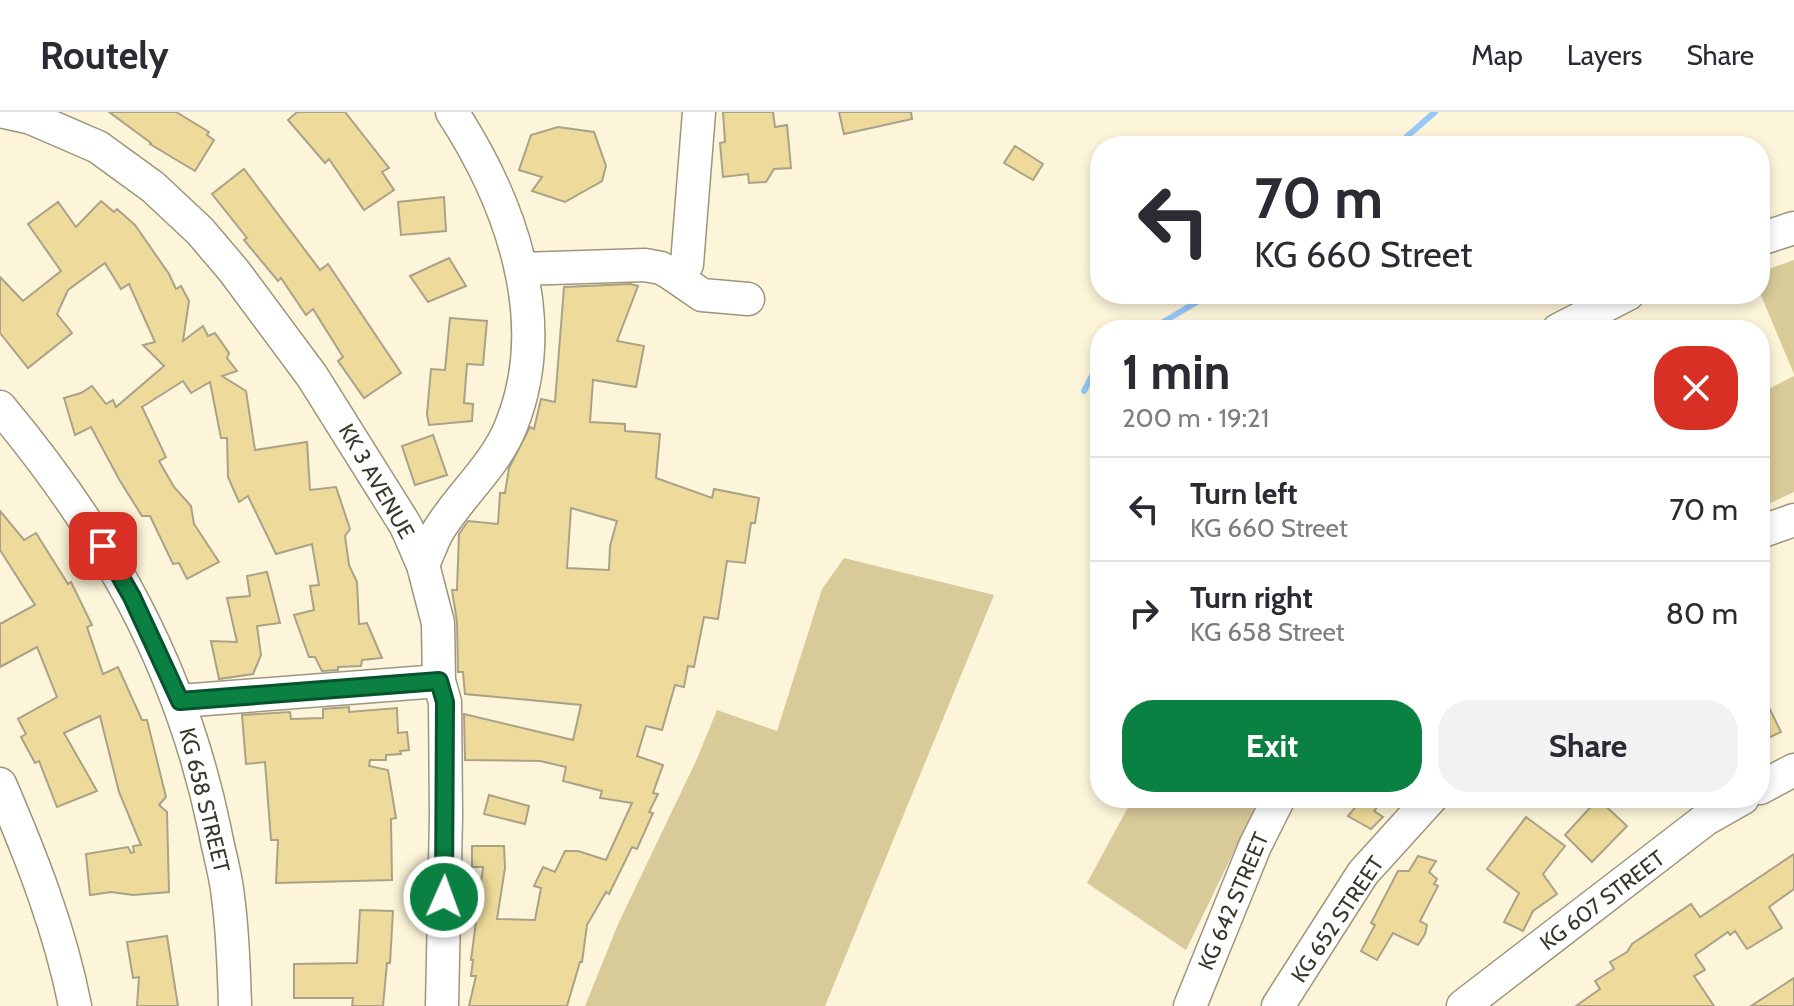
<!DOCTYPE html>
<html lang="en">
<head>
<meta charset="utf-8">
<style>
  :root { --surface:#fff; --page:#f2f2f3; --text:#2b2b33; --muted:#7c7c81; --line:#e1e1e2; --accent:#0b8043 }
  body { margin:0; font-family:Cabin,sans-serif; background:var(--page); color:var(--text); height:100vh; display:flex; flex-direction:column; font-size:30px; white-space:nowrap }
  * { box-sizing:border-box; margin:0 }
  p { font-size:26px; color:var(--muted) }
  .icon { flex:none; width:44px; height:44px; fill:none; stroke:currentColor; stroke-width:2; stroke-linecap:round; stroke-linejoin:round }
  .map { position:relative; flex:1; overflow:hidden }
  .panel { position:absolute; left:1090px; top:208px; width:680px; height:488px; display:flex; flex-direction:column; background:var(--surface); border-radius:32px; box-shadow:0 4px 12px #0003 }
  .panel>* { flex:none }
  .hud { position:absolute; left:1090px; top:24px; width:680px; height:168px; border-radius:32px; box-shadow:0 4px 12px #0003; background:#fff; color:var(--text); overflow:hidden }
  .pin { position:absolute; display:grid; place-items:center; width:68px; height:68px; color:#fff; margin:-34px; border-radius:16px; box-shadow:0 4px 12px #0006 }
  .me { position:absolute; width:88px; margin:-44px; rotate:2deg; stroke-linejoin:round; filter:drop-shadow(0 0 6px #0008) }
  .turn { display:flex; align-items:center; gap:28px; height:168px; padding:0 32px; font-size:36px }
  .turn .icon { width:104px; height:104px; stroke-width:2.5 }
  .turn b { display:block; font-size:56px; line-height:68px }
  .round { display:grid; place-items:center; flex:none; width:84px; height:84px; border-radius:32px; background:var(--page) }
  .overview { display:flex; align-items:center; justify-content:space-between; height:136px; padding:0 32px }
  h1 { font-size:48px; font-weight:700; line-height:60px }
  .primary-button { display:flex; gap:16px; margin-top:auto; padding:16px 32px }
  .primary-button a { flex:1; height:92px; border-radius:32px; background:var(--accent); color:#fff; font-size:32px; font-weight:700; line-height:92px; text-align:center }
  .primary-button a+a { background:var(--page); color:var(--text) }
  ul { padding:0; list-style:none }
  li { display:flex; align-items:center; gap:24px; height:104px; padding:0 32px; border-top:2px solid var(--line) }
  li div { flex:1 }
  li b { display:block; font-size:30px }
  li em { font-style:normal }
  header { display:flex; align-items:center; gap:48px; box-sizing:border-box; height:112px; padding:0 40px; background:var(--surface); border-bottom:2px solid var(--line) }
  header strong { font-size:38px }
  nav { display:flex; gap:44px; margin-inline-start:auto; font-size:28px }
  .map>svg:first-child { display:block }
  .green { fill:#d9ca99 }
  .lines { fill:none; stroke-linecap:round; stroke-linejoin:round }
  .stream { stroke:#96c8f7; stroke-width:6 }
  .building { fill:#eedb9b; stroke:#aaa288; stroke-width:2; fill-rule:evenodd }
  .minor-casing { stroke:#9d967c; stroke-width:35 }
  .minor { stroke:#fff; stroke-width:32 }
  .route-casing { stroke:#07532c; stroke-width:20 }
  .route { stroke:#0b8043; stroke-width:14 }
  .labels { text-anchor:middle; stroke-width:6; stroke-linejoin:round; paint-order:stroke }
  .street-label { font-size:22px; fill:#3a372c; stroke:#fff }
</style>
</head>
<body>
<header>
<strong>Routely</strong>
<nav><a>Map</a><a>Layers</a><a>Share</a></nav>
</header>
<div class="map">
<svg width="1794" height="894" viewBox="0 0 1794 894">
  <rect width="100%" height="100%" fill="#fdf5d9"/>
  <!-- green -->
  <g class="green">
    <polygon points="1794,148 1794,262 1760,181 1760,160"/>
    <polygon points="1794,264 1794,380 1760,396 1760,281"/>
    <polygon points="844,446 994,483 825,894 585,894 619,810 696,649 717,598 777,619 822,477"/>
    <polygon points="1133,686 1260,686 1186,838 1087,771"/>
  </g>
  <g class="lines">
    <!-- stream -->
    <g class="stream">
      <polyline points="1396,34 1435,0"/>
      <polyline points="1150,218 1210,182"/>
      <polyline points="1084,279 1100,249"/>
    </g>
  </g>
  <!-- building -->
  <g class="building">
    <polygon points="109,0 176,0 209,20 207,23 214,28 195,59 150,32 151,31"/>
    <polygon points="297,0 345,0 389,56 382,60 394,78 364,98 329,47 325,51 288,8"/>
    <polygon points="723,0 773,0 775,15 787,13 791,56 774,57 766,70 749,71 748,62 723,65 720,31 725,30"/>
    <polygon points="839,0 911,0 912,7 844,22"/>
    <polygon points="558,15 594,20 606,54 602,69 565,90 532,79 542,65 519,58 531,23"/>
    <polygon points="1015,34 1043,52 1033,68 1004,51"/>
    <polygon points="244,57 320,158 328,152 401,261 364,286 338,249 343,245 313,197 306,203 281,166 278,169 244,128 247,126 212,82"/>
    <polygon points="444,85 446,119 401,123 398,90"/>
    <polygon points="101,89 114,100 117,97 135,113 169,162 176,177 181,174 189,189 183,229 203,214 208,224 215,221 229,241 227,246 237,259 222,264 246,279 255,338 307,330 310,378 336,375 350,417 345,424 349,453 357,470 359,512 367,511 382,546 362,548 361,554 338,555 338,558 322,559 315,545 309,545 294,503 314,498 310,474 319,473 312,432 276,442 248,384 239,390 228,365 227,326 221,326 210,270 191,281 183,269 142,295 166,345 159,349 174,375 191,394 194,412 219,450 187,467 179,451 173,452 150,404 142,404 120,369 91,315 75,323 64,286 81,281 92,274 106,292 113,288 116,295 164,254 143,233 155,230 129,172 121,177 105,151 68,178 57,202 72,221 28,256 0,221 0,165 23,189 61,159 28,112 58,90 76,115"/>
    <polygon points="449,146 466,174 428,190 410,164"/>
    <path d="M 630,172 L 638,174 L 617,229 L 644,234 L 636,275 L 593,268 L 590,310 L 625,312 L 625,319 L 660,322 L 656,366 L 712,386 L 714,377 L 759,386 L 755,411 L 751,411 L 745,451 L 727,449 L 718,507 L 704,505 L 694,555 L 688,554 L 684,575 L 675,573 L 662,618 L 646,614 L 637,644 L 663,653 L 653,681 L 658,682 L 649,700 L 653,701 L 637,737 L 632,735 L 609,782 L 606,780 L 587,813 L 582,850 L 580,850 L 567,894 L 469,894 L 476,864 L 471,864 L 473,848 L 471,848 L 483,755 L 472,755 L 472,734 L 504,734 L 505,756 L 497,807 L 535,808 L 541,776 L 534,774 L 543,755 L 555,760 L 565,739 L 578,739 L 606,748 L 632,691 L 600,686 L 602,679 L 563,669 L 566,655 L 540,649 L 465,648 L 464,602 L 573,628 L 581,593 L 465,582 L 463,560 L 458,560 L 457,510 L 452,478 L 457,478 L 459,422 L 468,409 L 498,412 L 500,381 L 505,381 L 509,356 L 530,315 L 534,317 L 541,287 L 555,290 L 564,175 ZM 571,396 L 617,409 L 610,434 L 609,458 L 567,456 Z"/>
    <polygon points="450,206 487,209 483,253 467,252 464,291 473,292 472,309 429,313 427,302 431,257 445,258"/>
    <polygon points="433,323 447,363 415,373 402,334"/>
    <polygon points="0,399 24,428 36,421 68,472 71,470 92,513 87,515 103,562 118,555 142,608 147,608 166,685 159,693 167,700 169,780 133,783 111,780 90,783 86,742 128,735 131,741 134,740 133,734 141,733 119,680 100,604 64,621 97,679 57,695 39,649 35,651 21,625 26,622 18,607 57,585 37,535 0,555 0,512 35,493 0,438"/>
    <polygon points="267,460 280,511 257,514 261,543 253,562 219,567 211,529 237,530 227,486 250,484 247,464"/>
    <polygon points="1760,577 1781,620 1760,630"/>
    <polygon points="349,595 349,600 397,596 398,621 407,620 409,638 400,639 401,642 386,643 386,648 370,648 369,654 388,658 396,706 391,707 392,768 276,771 278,728 271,728 265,650 246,652 242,603 290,600 291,607 323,606 323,597"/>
    <polygon points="489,683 529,694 525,712 484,702"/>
    <polygon points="1363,686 1385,686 1374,699 1383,705 1371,717 1348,704"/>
    <polygon points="1598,687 1627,714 1592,750 1565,723"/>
    <polygon points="1526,705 1565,734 1543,762 1557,782 1533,799 1523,819 1504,810 1519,781 1487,757"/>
    <polygon points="1794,742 1794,777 1769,795 1782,816 1747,837 1735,819 1730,823 1728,820 1695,843 1705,858 1694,864 1714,894 1576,894 1600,877 1595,869 1614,857 1610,850 1627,840 1632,832 1691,792 1700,805"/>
    <polygon points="1418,744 1436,749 1429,760 1437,767 1434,772 1438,774 1420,809 1427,813 1425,822 1418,833 1393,821 1377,848 1361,839 1375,813 1371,811 1398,759 1409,759"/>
    <polygon points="360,798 393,799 390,851 387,851 383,894 352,894 353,886 294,886 294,852 357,851"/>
    <polygon points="167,824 178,894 137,894 139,865 133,866 127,830"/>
    <polygon points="1794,866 1794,894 1751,894"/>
  </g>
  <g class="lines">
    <!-- minor casing -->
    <g class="minor-casing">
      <g id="minor">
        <polyline points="4,0 31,6 98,35 153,75 200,119 234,159 312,264 406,414 423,453 438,511 439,569 445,590 446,704 442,894"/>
        <polyline points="1760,127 1794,116"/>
        <polyline points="521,157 645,153 661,156 673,163 687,152 699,0"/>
        <polyline points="673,163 702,183 748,187"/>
        <polyline points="1558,218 1628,182"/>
        <path d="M 0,295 C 107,423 181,554 215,719 C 219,741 226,763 228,785 C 233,821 234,858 235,894"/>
        <polyline points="1760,420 1794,408"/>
        <path d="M 423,453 C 428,442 432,430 438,419 C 460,383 495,354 511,314 C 554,208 510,89 452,0"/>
        <polyline points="180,589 439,569"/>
        <path d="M 0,672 C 31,744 60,817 75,894"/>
        <polyline points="1760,676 1794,658"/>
        <polyline points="1190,894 1255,734 1279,686"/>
        <polyline points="1278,894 1363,761 1431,686"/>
        <polyline points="1463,894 1706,707 1743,686"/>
      </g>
    </g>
    <!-- minor -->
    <use href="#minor" class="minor"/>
  </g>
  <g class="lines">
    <!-- route casing -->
    <g class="route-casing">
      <polyline id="route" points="103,434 132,485 180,589 439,569 445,590 444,785"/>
    </g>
    <!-- route -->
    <use href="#route" class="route"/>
  </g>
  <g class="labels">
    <!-- street labels -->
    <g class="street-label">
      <text transform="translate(377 369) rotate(60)" y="8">KK 3 AVENUE</text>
      <text transform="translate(205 688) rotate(76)" y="8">KG 658 STREET</text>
      <text transform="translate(1602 788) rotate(-37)" y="8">KG 607 STREET</text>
      <text transform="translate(1233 789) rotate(-67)" y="8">KG 642 STREET</text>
      <text transform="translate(1337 807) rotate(-56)" y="8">KG 652 STREET</text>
    </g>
  </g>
</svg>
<div class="pin" style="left:103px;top:434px;background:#d93025"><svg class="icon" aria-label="arrive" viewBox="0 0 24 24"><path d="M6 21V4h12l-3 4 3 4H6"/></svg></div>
<svg class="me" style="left:444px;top:785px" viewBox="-20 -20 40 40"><circle r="17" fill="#0b8043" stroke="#fff" stroke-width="3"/><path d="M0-11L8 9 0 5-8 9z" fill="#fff"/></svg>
<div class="hud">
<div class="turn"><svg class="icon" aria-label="left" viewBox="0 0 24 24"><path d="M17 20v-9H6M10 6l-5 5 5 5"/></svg><div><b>70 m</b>KG 660 Street</div></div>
</div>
<section class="panel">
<div class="overview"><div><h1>1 min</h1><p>200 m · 19:21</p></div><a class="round" style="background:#d93025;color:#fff"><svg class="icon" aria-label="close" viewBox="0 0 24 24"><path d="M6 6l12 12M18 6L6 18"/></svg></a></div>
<ul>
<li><svg class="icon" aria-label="left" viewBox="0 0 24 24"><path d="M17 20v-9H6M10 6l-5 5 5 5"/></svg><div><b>Turn left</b><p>KG 660 Street</p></div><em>70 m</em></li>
<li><svg class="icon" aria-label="right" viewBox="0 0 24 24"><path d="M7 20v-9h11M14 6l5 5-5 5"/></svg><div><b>Turn right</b><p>KG 658 Street</p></div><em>80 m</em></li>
</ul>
<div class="primary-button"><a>Exit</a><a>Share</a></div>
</section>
</div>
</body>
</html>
